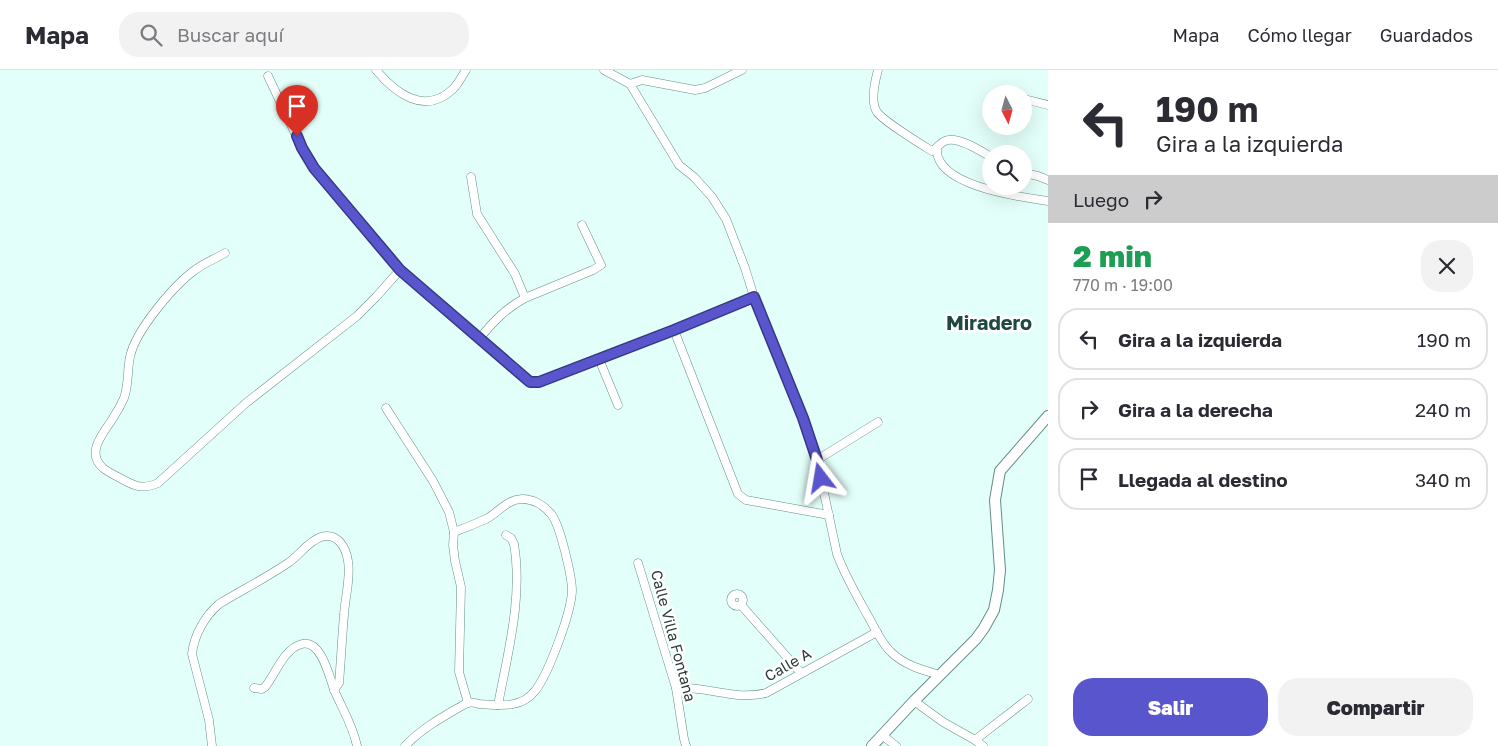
<!DOCTYPE html>
<html lang="es">
<head>
<meta charset="utf-8">
<style>
  :root { --surface:#fff; --page:#f2f2f3; --text:#2b2b33; --muted:#7c7c81; --line:#e1e1e2; --accent:#5855cd }
  body { margin:0; font-family:"Golos Text",sans-serif; background:var(--page); color:var(--text); height:100vh; display:flex; flex-direction:column; font-size:19px; white-space:nowrap }
  * { box-sizing:border-box; margin:0 }
  p { font-size:16px; color:var(--muted) }
  .icon { flex:none; width:28px; height:28px; fill:none; stroke:currentColor; stroke-width:2; stroke-linecap:round; stroke-linejoin:round }
  .map { position:relative; flex:1; overflow:hidden }
  .drawer { display:flex; flex-direction:column; background:var(--surface); width:450px }
  .drawer>* { flex:none }
  .banner { background:#fff; color:var(--text); overflow:hidden }
  .needle { width:32px; rotate:174deg }
  .tools { position:absolute; left:982px; top:15px; display:grid; gap:10px }
  .tools a { display:grid; place-items:center; width:50px; height:50px; border-radius:50%; background:var(--surface); box-shadow:0 5px 20px #0002; font-size:25px }
  .pin { position:absolute; display:grid; place-items:center; width:42px; height:42px; color:#fff; margin:-51px -21px; border-radius:50% 50% 50% 0; rotate:-45deg; box-shadow:0 0 5px #0007 }
  .pin .icon { rotate:45deg }
  .me { position:absolute; width:55px; margin:-28px; rotate:346deg; stroke-linejoin:round; filter:drop-shadow(0 0 4px #0008) }
  .turn { display:flex; align-items:center; gap:18px; height:105px; padding:0 25px; font-size:22px }
  .turn .icon { width:65px; height:65px; stroke-width:2.5 }
  .turn b { display:block; font-size:35px; line-height:42px }
  .then { display:flex; align-items:center; height:48px; padding:0 25px; background:#0003; gap:10px; font-size:19px }
  .round { display:grid; place-items:center; flex:none; width:52px; height:52px; border-radius:20px; background:var(--page) }
  .overview { display:flex; align-items:center; justify-content:space-between; height:85px; padding:0 25px }
  h1 { font-size:30px; font-weight:800; line-height:38px; color:#1e9e55 }
  .primary-button { display:flex; gap:10px; margin-top:auto; padding:10px 25px }
  .primary-button a { flex:1; height:58px; border-radius:20px; background:var(--accent); color:#fff; font-size:20px; font-weight:800; line-height:58px; text-align:center }
  .primary-button a+a { background:var(--page); color:var(--text) }
  ul { padding:0; list-style:none }
  li { display:flex; align-items:center; gap:15px; height:62px; margin:0 10px 8px; padding:0 15px; border:2px solid var(--line); border-radius:20px }
  li div { flex:1 }
  li b { display:block; font-size:19px }
  li em { font-style:normal }
  header { display:flex; align-items:center; gap:30px; box-sizing:border-box; height:70px; padding:0 25px; background:var(--surface); border-bottom:1px solid var(--line) }
  header strong { font-size:24px }
  nav { display:flex; gap:28px; margin-inline-start:auto; font-size:18px }
  .search { width:350px; height:45px; background:var(--page); display:flex; align-items:center; gap:12px; box-sizing:border-box; padding:0 18px; border-radius:20px; color:var(--muted); font-size:19px }
  main { display:flex; flex:1; min-height:0 }
  .map>svg:first-child { display:block }
  .lines { fill:none; stroke-linecap:round; stroke-linejoin:round }
  .street-casing { stroke:#638e85; stroke-width:9 }
  .secondary-casing { stroke:#638e85; stroke-width:12 }
  .street { stroke:#fff; stroke-width:8 }
  .secondary { stroke:#fff; stroke-width:10 }
  .route-casing { stroke:#393785; stroke-width:12 }
  .route { stroke:#5855cd; stroke-width:9 }
  .labels { text-anchor:middle; stroke-width:5; stroke-linejoin:round; paint-order:stroke }
  .street-label { font-size:15px; fill:#2c3e3b; stroke:#fff }
  .district-label { font-size:20px; font-weight:bold; fill:#1e4841; stroke:#fff }
</style>
</head>
<body>
<header>
<strong>Mapa</strong>
<div class="search"><svg class="icon" aria-label="search" viewBox="0 0 24 24"><circle cx="10" cy="10" r="6"/><path d="M15 15l6 6"/></svg>Buscar aquí</div>
<nav><a>Mapa</a><a>Cómo llegar</a><a>Guardados</a></nav>
</header>
<main>
<div class="map">
<svg width="1048" height="676" viewBox="0 0 1048 676">
  <rect width="100%" height="100%" fill="#e3fff9"/>
  <g class="lines">
    <!-- street casing -->
    <g class="street-casing">
      <g id="street">
        <path d="M 376,0 C 395,23 425,46 453,19 C 458,14 462,6 466,0"/>
        <path d="M 604,0 L 630,14 L 679,95 L 694,107 L 712,127 L 726,149 L 745,198 L 754,227 L 803,348 L 817,390 L 837,484 C 845,506 857,526 868,546 C 875,558 881,573 891,582 C 904,595 922,600 940,605"/>
        <path d="M 878,0 C 875,11 870,32 877,42 C 882,50 922,75 932,81 C 938,78 939,73 945,71 C 956,65 981,81 991,87"/>
        <polyline points="268,6 302,78 314,98 400,200 531,312 539,312 674,260 754,227"/>
        <polyline points="630,14 642,10 695,20 705,18 742,0"/>
        <polyline points="1011,21 1013,24"/>
        <polyline points="1024,29 1048,35"/>
        <path d="M 937,78 C 934,116 1021,127 1048,131"/>
        <polyline points="1024,103 1038,106 1048,110"/>
        <polyline points="471,107 477,144 515,204 525,228"/>
        <path d="M 225,183 C 215,189 204,193 195,200 C 174,215 135,261 130,287 C 127,300 129,315 124,328 C 121,335 117,342 113,348 C 104,363 85,382 103,398 C 108,402 114,405 120,408 C 134,416 142,420 158,413 L 246,333 L 357,246 L 376,227 L 400,200"/>
        <polyline points="674,260 738,424 746,430 829,445"/>
        <path d="M 479,269 C 494,251 505,239 525,228 L 593,200 L 601,195 L 582,155"/>
        <polyline points="599,289 618,335"/>
        <polyline points="386,338 433,411 449,442 454,462 453,475 455,491 461,517 459,602 468,633"/>
        <polyline points="817,390 878,352"/>
        <polyline points="638,493 676,618 684,669 686,676"/>
        <circle cx="737" cy="530" r="6"/>
        <polyline points="741,535 801,603"/>
        <path d="M 254,618 L 262,619 L 265,617 C 276,604 283,579 302,574 C 322,569 330,610 335,622 C 343,640 353,656 357,676"/>
        <path d="M 676,618 C 707,616 736,631 766,623 L 877,562"/>
        <polyline points="914,631 943,652 975,670"/>
        <path d="M 498,635 C 508,582 523,527 514,474 L 511,468 L 506,465"/>
        <polyline points="882,665 896,676"/>
        <path d="M 212,676 L 209,650 L 192,584 C 194,565 205,546 219,534 C 242,520 266,508 288,493 C 300,485 307,472 321,467 C 337,462 346,477 348,491 C 351,508 345,527 344,545 C 342,567 341,590 339,613 L 334,620"/>
        <path d="M 405,676 C 420,660 439,649 458,638 C 461,637 464,634 468,633 C 471,632 476,633 479,634 C 499,635 521,639 535,621 C 549,603 571,543 572,521 C 572,507 560,454 551,444 C 544,435 533,429 522,429 C 507,429 498,443 486,449 C 475,454 465,458 454,462"/>
        <polyline points="983,676 975,670 1028,629"/>
      </g>
    </g>
    <!-- secondary casing -->
    <g class="secondary-casing">
      <polyline id="secondary" points="872,676 914,631 976,569 984,558 994,540 998,520 1000,500 995,430 1000,401 1048,346"/>
    </g>
    <!-- street -->
    <use href="#street" class="street"/>
    <!-- secondary -->
    <use href="#secondary" class="secondary"/>
  </g>
  <g class="lines">
    <!-- route casing -->
    <g class="route-casing">
      <polyline id="route" points="297,66 302,78 314,98 400,200 530,312 539,312 674,260 754,227 803,348 817,390 821,408"/>
    </g>
    <!-- route -->
    <use href="#route" class="route"/>
  </g>
  <g class="labels">
    <!-- street labels -->
    <g class="street-label">
      <text transform="translate(673 566) rotate(75)" y="5">Calle Villa Fontana</text>
      <text transform="translate(788 595) rotate(-30)" y="5">Calle A</text>
    </g>
    <!-- district labels -->
    <g class="district-label">
      <text x="989" y="260">Miradero</text>
    </g>
  </g>
</svg>
<div class="tools">
<a><svg class="needle" viewBox="-14 -14 28 28"><path d="M0-13l5 13h-10z" fill="#e53935"/><path d="M0 13l5-13h-10z" fill="#7c7c81"/></svg></a>
<a><svg class="icon" aria-label="search" viewBox="0 0 24 24"><circle cx="10" cy="10" r="6"/><path d="M15 15l6 6"/></svg></a>
</div>
<div class="pin" style="left:297px;top:66px;background:#d93025"><svg class="icon" aria-label="arrive" viewBox="0 0 24 24"><path d="M6 21V4h12l-3 4 3 4H6"/></svg></div>
<svg class="me" style="left:821px;top:408px" viewBox="-20 -20 40 40"><path d="M0-17L14 15 0 8-14 15z" fill="#5855cd" stroke="#fff" stroke-width="4"/></svg>
</div>
<section class="drawer">
<div class="banner">
<div class="turn"><svg class="icon" aria-label="left" viewBox="0 0 24 24"><path d="M17 20v-9H6M10 6l-5 5 5 5"/></svg><div><b>190 m</b>Gira a la izquierda</div></div>
<div class="then">Luego<svg class="icon" aria-label="right" viewBox="0 0 24 24"><path d="M7 20v-9h11M14 6l5 5-5 5"/></svg></div>
</div>
<div class="overview"><div><h1>2 min</h1><p>770 m · 19:00</p></div><a class="round"><svg class="icon" aria-label="close" viewBox="0 0 24 24"><path d="M6 6l12 12M18 6L6 18"/></svg></a></div>
<ul>
<li><svg class="icon" aria-label="left" viewBox="0 0 24 24"><path d="M17 20v-9H6M10 6l-5 5 5 5"/></svg><div><b>Gira a la izquierda</b></div><em>190 m</em></li>
<li><svg class="icon" aria-label="right" viewBox="0 0 24 24"><path d="M7 20v-9h11M14 6l5 5-5 5"/></svg><div><b>Gira a la derecha</b></div><em>240 m</em></li>
<li><svg class="icon" aria-label="arrive" viewBox="0 0 24 24"><path d="M6 21V4h12l-3 4 3 4H6"/></svg><div><b>Llegada al destino</b></div><em>340 m</em></li>
</ul>
<div class="primary-button"><a>Salir</a><a>Compartir</a></div>
</section>
</main>
</body>
</html>
